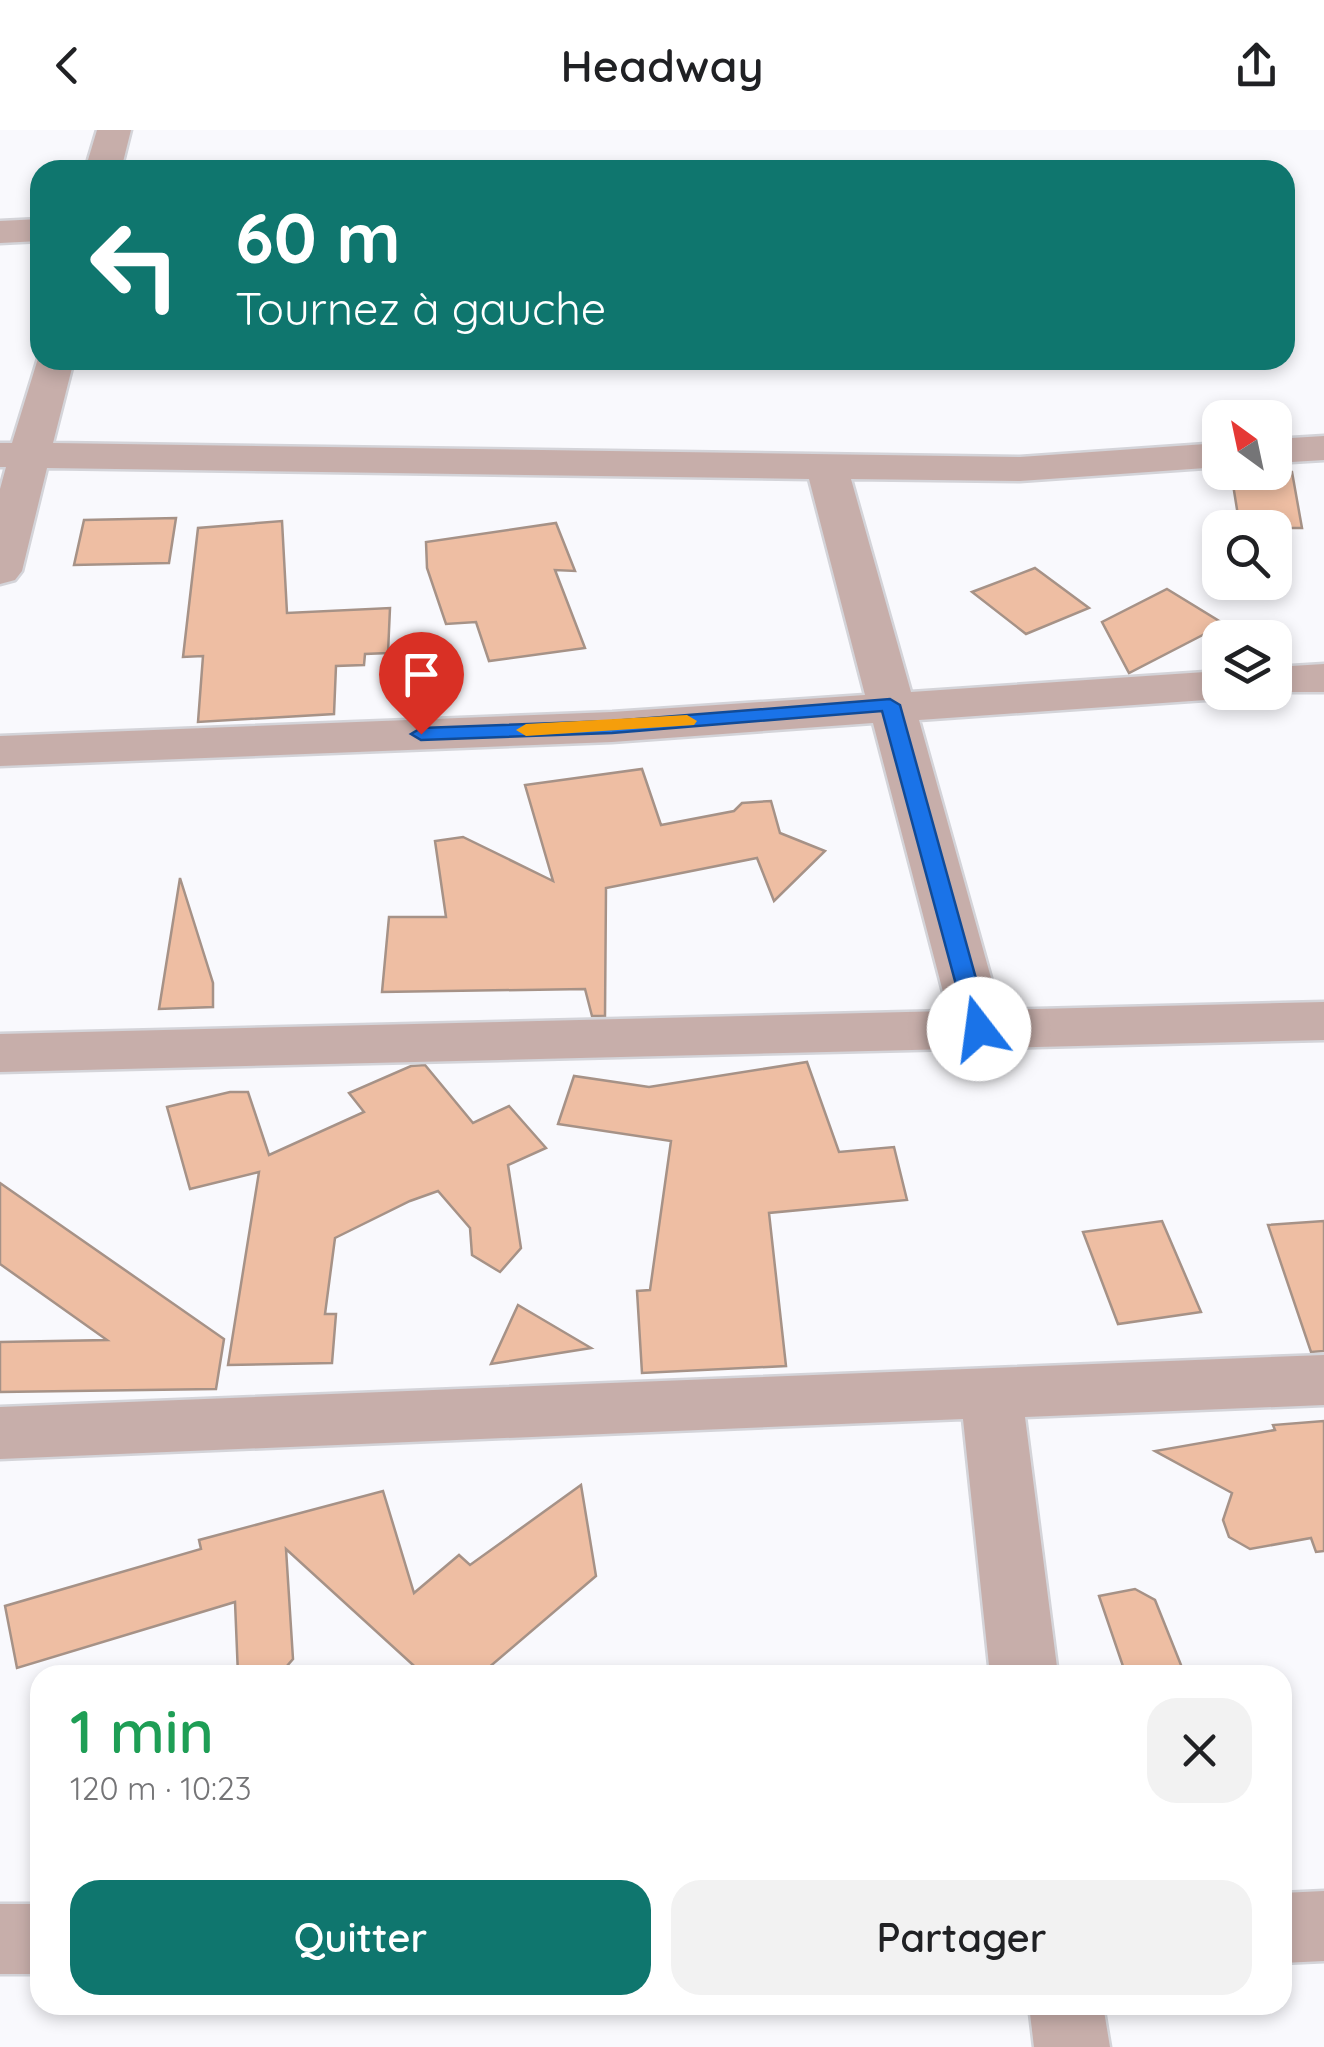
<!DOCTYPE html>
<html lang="fr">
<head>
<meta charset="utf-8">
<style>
  :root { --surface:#fff; --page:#f2f2f2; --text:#202124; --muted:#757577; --accent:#0f766e }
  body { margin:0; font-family:Quicksand,sans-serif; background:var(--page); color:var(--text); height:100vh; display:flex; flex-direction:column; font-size:38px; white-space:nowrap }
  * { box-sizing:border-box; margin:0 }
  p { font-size:32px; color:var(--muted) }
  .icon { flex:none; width:55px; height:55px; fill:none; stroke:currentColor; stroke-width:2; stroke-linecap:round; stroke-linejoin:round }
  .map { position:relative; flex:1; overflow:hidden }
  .side { position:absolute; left:30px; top:1535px; width:1262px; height:350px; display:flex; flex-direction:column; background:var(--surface); border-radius:30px; box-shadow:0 5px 15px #0003 }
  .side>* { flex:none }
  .banner { position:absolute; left:30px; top:30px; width:1265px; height:210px; border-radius:30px; box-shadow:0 5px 15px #0003; background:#0f766e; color:#fff; overflow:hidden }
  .needle { width:65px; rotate:327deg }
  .fabs { position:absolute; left:1202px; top:270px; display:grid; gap:20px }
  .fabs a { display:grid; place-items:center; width:90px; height:90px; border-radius:20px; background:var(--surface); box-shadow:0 5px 15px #0003; font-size:50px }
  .pin { position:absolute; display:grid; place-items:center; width:85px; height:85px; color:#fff; margin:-102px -42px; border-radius:50% 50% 50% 0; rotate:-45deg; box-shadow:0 0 10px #0007 }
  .pin .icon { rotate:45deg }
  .me { position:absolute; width:110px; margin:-55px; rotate:345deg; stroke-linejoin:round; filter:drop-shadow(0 0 8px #0008) }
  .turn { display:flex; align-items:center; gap:35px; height:210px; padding:0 40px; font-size:45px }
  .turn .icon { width:130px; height:130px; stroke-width:2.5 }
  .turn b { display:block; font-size:70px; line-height:85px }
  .round { display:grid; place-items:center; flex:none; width:105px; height:105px; border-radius:30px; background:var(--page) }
  .overview { display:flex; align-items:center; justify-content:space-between; height:170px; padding:0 40px }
  h1 { font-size:60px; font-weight:600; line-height:75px; color:#1e9e55 }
  .button { display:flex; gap:20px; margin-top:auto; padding:20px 40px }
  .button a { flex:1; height:115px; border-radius:30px; background:var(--accent); color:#fff; font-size:40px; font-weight:600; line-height:115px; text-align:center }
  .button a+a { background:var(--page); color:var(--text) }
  header { display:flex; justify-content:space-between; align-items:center; height:130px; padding:0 40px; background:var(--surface); font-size:45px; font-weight:600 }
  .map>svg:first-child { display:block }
  .building { fill:#eebea3; stroke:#a69287; stroke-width:2.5 }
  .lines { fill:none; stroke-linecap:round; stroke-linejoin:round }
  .minor-casing { stroke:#d4d4d9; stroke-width:5 }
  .minor { fill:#c7aeaa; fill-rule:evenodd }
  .route { fill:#1a73e8; stroke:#114b97; stroke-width:2.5 }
  .slow { fill:#f59e0b }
</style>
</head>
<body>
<header><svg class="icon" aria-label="back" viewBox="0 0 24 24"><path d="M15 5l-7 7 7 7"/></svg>Headway<svg class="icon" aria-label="share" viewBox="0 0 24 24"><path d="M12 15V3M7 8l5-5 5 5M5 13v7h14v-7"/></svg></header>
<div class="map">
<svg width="1324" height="1917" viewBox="0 0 1324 1917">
  <rect width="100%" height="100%" fill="#f9f9fd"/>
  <!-- building -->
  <g class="building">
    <polygon points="1231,342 1292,342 1302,398 1240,398"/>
    <polygon points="176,388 169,433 74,435 84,390"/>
    <polygon points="282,391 287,483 390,478 388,523 365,524 364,535 336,536 334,584 198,592 203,526 183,527 198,398"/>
    <polygon points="556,393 575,441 555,440 585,518 489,531 476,492 446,494 427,438 426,412"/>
    <polygon points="1035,438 1089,478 1026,504 972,462"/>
    <polygon points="1167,459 1224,494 1129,543 1102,492"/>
    <polygon points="642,639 661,695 734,681 742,673 771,671 780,703 825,721 774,771 757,728 606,758 605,886 592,886 585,859 382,862 389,787 446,787 435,711 463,707 553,751 525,655"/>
    <polygon points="180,748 213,853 213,877 159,879"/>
    <polygon points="807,932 839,1022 894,1017 907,1070 769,1083 786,1236 642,1243 637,1161 650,1160 671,1011 558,994 574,946 649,957"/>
    <polygon points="425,935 473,993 509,976 546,1018 508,1035 521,1118 500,1142 472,1125 470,1098 438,1061 410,1071 335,1108 325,1184 336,1184 332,1233 228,1235 259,1042 190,1059 167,977 230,962 248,962 269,1025 364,982 349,963 411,936"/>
    <polygon points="0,1053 224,1209 216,1259 0,1262 0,1212 107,1210 0,1134"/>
    <polygon points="1162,1091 1201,1182 1118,1194 1083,1102"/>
    <polygon points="1324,1091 1324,1221 1311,1222 1268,1095"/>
    <polygon points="518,1175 591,1218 491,1234"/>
    <polygon points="1324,1291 1324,1421 1316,1422 1311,1408 1250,1419 1229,1407 1223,1390 1232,1363 1155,1321 1275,1300 1273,1295"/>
    <polygon points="581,1355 596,1446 480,1545 424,1545 286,1419 293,1529 279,1545 238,1545 235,1472 17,1538 5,1476 201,1419 199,1410 383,1361 414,1463 459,1425 470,1435"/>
    <polygon points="1135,1459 1155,1470 1185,1545 1126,1545 1099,1466"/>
  </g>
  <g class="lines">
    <!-- minor casing -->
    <g class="minor-casing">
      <g id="minor">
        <polygon points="97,0 131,0 121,40 85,40"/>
        <polygon points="40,89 40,111 0,113 0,91"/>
        <polygon points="40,222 40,230 74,230 53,313 1020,327 1220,313 1220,337 1020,351 851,349 911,562 1220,541 1220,562 1238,562 1220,569 919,590 1000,880 1324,872 1324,910 0,942 0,904 948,881 873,593 612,612 0,636 0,606 612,582 865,565 809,349 47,338 22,441 15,450 0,454 0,359 6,337 0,337 0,313 12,313"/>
        <polygon points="1324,306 1324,330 1275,333 1275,309"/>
        <polygon points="1324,534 1324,562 1265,562 1275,562 1275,537"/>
        <polygon points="1324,1225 1324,1275 1025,1287 1058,1545 990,1545 963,1289 0,1329 0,1277"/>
        <polygon points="1324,1761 1324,1831 1282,1833 1282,1763"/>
        <rect x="0" y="1774" width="40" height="70"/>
        <polygon points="1029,1875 1103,1875 1110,1917 1034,1917"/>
      </g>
    </g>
    <!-- minor -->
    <use href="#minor" class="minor"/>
  </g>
  <!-- route -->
  <polygon class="route" points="890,569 900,575 990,899 979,907 968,899 882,581 612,603 421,610 411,604 421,598 612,591"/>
  <!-- slow -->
  <polygon class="slow" points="687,585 697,591 694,595 526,606 516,600 526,594"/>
</svg>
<div class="fabs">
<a><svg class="needle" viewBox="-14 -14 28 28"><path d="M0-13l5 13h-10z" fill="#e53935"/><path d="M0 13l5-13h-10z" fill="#757577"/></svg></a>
<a><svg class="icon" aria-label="search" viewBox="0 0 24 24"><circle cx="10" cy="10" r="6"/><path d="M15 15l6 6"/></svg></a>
<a><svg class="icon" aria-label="layers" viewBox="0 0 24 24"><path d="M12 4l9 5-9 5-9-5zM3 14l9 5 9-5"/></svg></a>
</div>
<div class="pin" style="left:421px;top:604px;background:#d93025"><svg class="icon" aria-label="arrive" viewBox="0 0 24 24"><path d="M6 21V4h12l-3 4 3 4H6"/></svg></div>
<svg class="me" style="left:979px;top:899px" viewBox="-20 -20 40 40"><circle r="19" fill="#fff"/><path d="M0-13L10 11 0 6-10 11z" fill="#1a73e8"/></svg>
<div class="banner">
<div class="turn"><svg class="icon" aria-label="left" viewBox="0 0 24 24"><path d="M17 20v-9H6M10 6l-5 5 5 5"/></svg><div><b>60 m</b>Tournez à gauche</div></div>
</div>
<section class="side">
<div class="overview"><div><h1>1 min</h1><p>120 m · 10:23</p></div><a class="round"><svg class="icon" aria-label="close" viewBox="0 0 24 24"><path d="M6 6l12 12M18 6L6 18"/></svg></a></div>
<div class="button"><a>Quitter</a><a>Partager</a></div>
</section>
</div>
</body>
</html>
